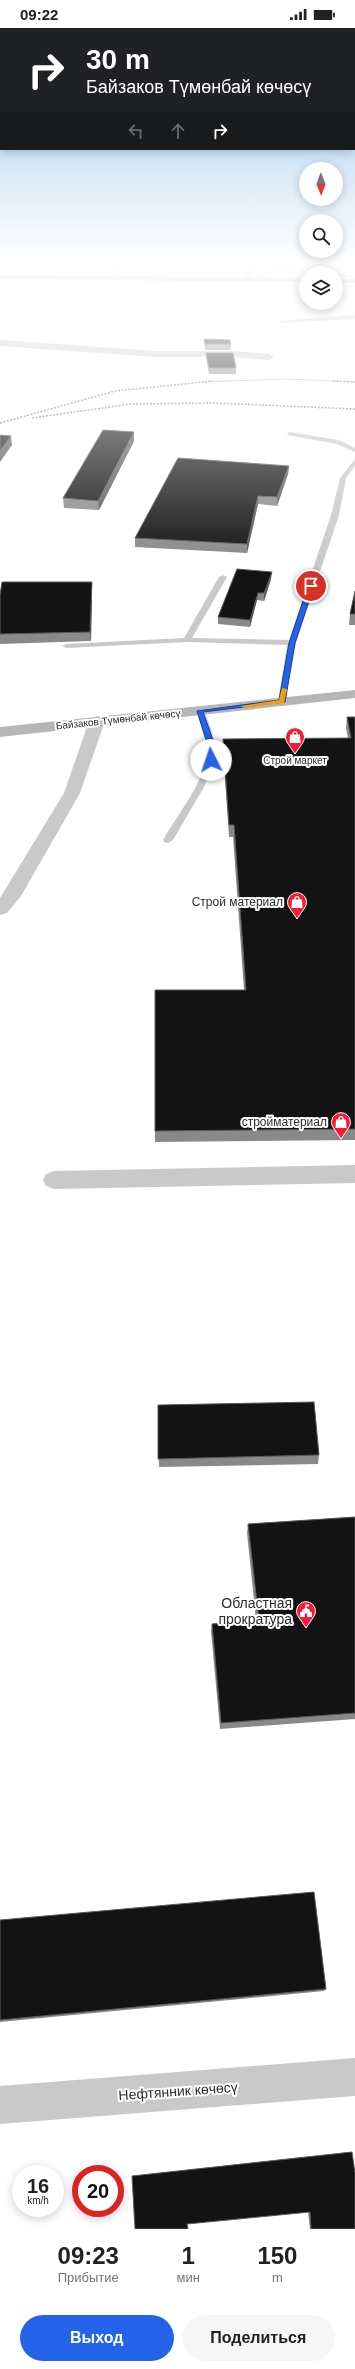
<!DOCTYPE html>
<html lang="ru">
<head>
<meta charset="utf-8">
<style>
  :root { --surface:#fff; --page:#f6f6f6; --text:#202124; --muted:#757577; --accent:#2563eb }
  body { margin:0; font-family:Helvetica,sans-serif; background:var(--page); color:var(--text); height:100vh; display:flex; flex-direction:column; font-size:15px; white-space:nowrap }
  * { box-sizing:border-box; margin:0 }
  p { font-size:13px; color:var(--muted) }
  .icon { flex:none; width:22px; height:22px; fill:none; stroke:currentColor; stroke-width:2; stroke-linecap:round; stroke-linejoin:round }
  .map { position:relative; height:2201px; overflow:hidden }
  .side { display:flex; flex-direction:column; background:var(--surface); flex:1 }
  .side>* { flex:none }
  .hud { position:absolute; left:0px; top:0px; width:355px; height:122px; box-shadow:0 2px 10px #0003; background:#202124; color:#fff; overflow:hidden }
  .needle { width:26px; rotate:179deg }
  .buttons { position:absolute; left:299px; top:134px; display:grid; gap:8px }
  .buttons a { display:grid; place-items:center; width:44px; height:44px; border-radius:50%; background:var(--surface); box-shadow:0 2px 10px #0003; font-size:20px }
  .speed { position:absolute; left:12px; top:2137px; display:flex; gap:8px; font-size:20px; font-weight:700; text-align:center }
  .speed>* { display:grid; place-content:center; width:52px; height:52px; border-radius:50%; background:var(--surface); box-shadow:0 2px 10px #0003; line-height:1 }
  .speed small { font-size:10px; font-weight:400 }
  .speed .limit { border:6px solid #d22; background:#fff; color:#111 }
  .pin { position:absolute; display:grid; place-items:center; width:34px; height:34px; color:#fff; margin:-17px; border:2px solid #fff; border-radius:50%; box-shadow:0 1px 4px #0007 }
  .me { position:absolute; width:44px; margin:-22px; rotate:356deg; stroke-linejoin:round; filter:drop-shadow(0 0 3px #0008) }
  .turn { display:flex; align-items:center; gap:14px; height:84px; padding:0 20px; font-size:18px }
  .turn .icon { width:52px; height:52px; stroke-width:2.5 }
  .turn b { display:block; font-size:28px; line-height:34px }
  .lanes { display:flex; align-items:center; height:38px; padding:0 20px; background:#0003; justify-content:center; gap:20px; direction:ltr }
  .lanes .off { opacity:.35 }
  .eta { display:flex; justify-content:space-evenly; align-items:center; height:68px; text-align:center }
  .eta b { font-size:24px; font-weight:600; line-height:28px }
  .button { display:flex; gap:8px; margin-top:auto; padding:8px 20px }
  .button a { flex:1; height:46px; border-radius:24px; background:var(--accent); color:#fff; font-size:16px; font-weight:600; line-height:46px; text-align:center }
  .button a+a { background:var(--page); color:var(--text) }
  .status { display:flex; justify-content:space-between; align-items:center; height:28px; padding:0 20px; background:var(--surface); direction:ltr }
  .status svg { height:11px; fill:currentColor }
  .map>svg:first-child { display:block }
  .lines { fill:none; stroke-linecap:round; stroke-linejoin:round }
  .lane { fill:#c9c9c9; fill-rule:evenodd }
  .street { fill:#c9c9c9; fill-rule:evenodd }
  .secondary { fill:#b6b6b6; fill-rule:evenodd }
  .highway { fill:#939393; fill-rule:evenodd }
  .rail-far1 { stroke:#818181; stroke-width:1; stroke-dasharray:1.5 1; stroke-linecap:butt }
  .rail { stroke:#818181; stroke-width:1.5; stroke-dasharray:2 1.5; stroke-linecap:butt }
  .wall { fill:#898989 }
  .shaded-wall { fill:#5a5a5a }
  .building { fill:#131313; stroke:#5a5a5a }
  .route { fill:#2563eb; stroke:#184099 }
  .slow { fill:#f59e0b }
  .labels { text-anchor:middle; stroke-width:4; stroke-linejoin:round; paint-order:stroke }
  .far-street-label { font-size:10px; fill:#2c2c2c; stroke:#fff }
  .far-poi-label { font-size:10px; fill:#2c2c2c; stroke:#fff }
  .poi-label { font-size:12px; fill:#2c2c2c; stroke:#fff; text-anchor:end }
  .near-poi-label { font-size:14px; fill:#2c2c2c; stroke:#fff; text-anchor:end }
  .near-street-label { font-size:14px; fill:#2c2c2c; stroke:#fff }
</style>
</head>
<body>
<div class="status"><b>09:22</b><svg viewBox="0 0 49 12"><path d="M0 12V9h3v3zM5 12V6h3v6zM10 12V3h3v9zM15 12V0h3v12zM26 1h20v11H26zM47 4h2v5h-2z"/></svg></div>
<div class="map">
<svg width="355" height="2201" viewBox="0 0 355 2201">
  <rect width="100%" height="100%" fill="#fff"/>
  <g class="lines">
    <!-- lane -->
    <g class="lane">
      <polygon points="124,229 128,229 119,245 119,250 115,251 115,245"/>
      <path d="M 290,239 L 317,240 L 355,249 L 355,252 L 336,247 L 336,245 C 317,245 299,240 280,243 C 272,244 257,255 252,252 L 263,245 Z"/>
      <polygon points="355,287 355,291 281,295 278,293"/>
      <polygon points="289,404 339,412 355,420 355,424 337,416 287,407"/>
      <polygon points="355,431 355,438 346,450 339,487 296,615 285,676 278,674 287,617 187,614 66,620 62,618 66,616 184,610 219,549 223,547 227,549 192,610 289,612 331,487 340,450"/>
      <path d="M 200,680 L 204,683 L 211,700 L 216,730 L 204,759 L 173,812 L 168,815 L 164,814 L 163,812 C 176,789 202,757 206,731 C 209,715 201,697 196,683 Z"/>
    </g>
    <!-- street -->
    <g class="street">
      <polygon points="253,229 261,229 249,254 243,254 242,252"/>
      <polygon points="0,312 156,323 233,323 269,326 274,329 269,332 233,329 156,329 0,318"/>
      <polygon points="97,688 105,693 80,765 21,868 7,885 0,887 0,870 64,765 89,693"/>
      <polygon points="355,1137 355,1155 54,1161 46,1158 43,1152 46,1146 54,1143"/>
      <polygon points="355,2030 355,2068 0,2096 0,2058"/>
    </g>
    <!-- secondary -->
    <polygon class="secondary" points="355,662 355,670 0,709 0,699"/>
    <!-- highway -->
    <g class="highway">
      <polygon points="0,247 306,250 306,254 0,251"/>
      <rect x="336" y="251" width="19" height="4"/>
    </g>
    <!-- rail-far1 -->
    <polyline class="rail-far1" points="203,354 287,351 355,354"/>
    <!-- rail -->
    <g class="rail">
      <polyline points="333,353 355,354"/>
      <polyline points="32,390 131,376 215,375 355,381"/>
      <polyline points="0,395 115,363 213,353"/>
    </g>
  </g>
  <!-- wall -->
  <g class="wall">
    <polygon points="204,311 231,316 230,322 205,322"/>
    <polygon points="206,325 236,340 236,346 209,346 206,330"/>
    <polygon points="134,404 134,413 99,482 64,480 63,470"/>
    <polygon points="289,438 288,446 277,478 258,476 247,525 135,519 135,510"/>
    <polygon points="271,551 264,573 257,572 250,599 218,596 218,589"/>
    <polygon points="92,554 92,563 91,613 0,616 0,567"/>
    <polygon points="355,563 355,597 349,597 350,586"/>
    <polygon points="347,689 355,689 355,1112 155,1114 155,1103 244,962 233,809 229,809 223,722 223,711 348,710 346,700"/>
    <polygon points="158,1377 319,1427 318,1436 159,1439"/>
    <polygon points="355,1489 355,1691 220,1701 211,1603 212,1596 256,1592 247,1505 248,1496"/>
    <polygon points="0,1892 326,1961 324,1963 0,1994"/>
    <polygon points="350,2124 352,2124 355,2201 310,2201 308,2184 132,2148"/>
  </g>
  <!-- shaded-wall -->
  <g class="shaded-wall">
    <polygon points="134,404 134,413 99,482 98,473"/>
    <polygon points="11,408 12,417 0,434 0,423"/>
    <polygon points="289,438 288,446 277,478 277,469"/>
    <polygon points="258,468 258,476 247,525 247,516"/>
    <polygon points="272,544 271,551 264,573 264,565"/>
    <polygon points="92,554 92,563 91,613 90,604"/>
    <polygon points="258,565 257,572 250,599 250,592"/>
  </g>
  <!-- building -->
  <g class="building">
    <polygon points="204,311 230,312 231,316 205,316"/>
    <polygon points="206,325 233,325 236,340 209,340"/>
    <polygon points="103,402 134,404 98,473 63,470"/>
    <polygon points="0,407 11,408 0,423"/>
    <polygon points="178,430 289,438 277,469 258,468 247,516 135,510"/>
    <polygon points="237,541 272,544 264,565 258,565 250,592 218,589"/>
    <polygon points="2,554 92,554 90,604 0,606 0,567"/>
    <polygon points="355,563 355,586 350,586"/>
    <polygon points="347,689 355,689 355,1101 155,1103 155,962 246,962 234,797 229,797 223,711 351,710"/>
    <polygon points="314,1374 319,1427 158,1431 158,1377"/>
    <polygon points="355,1489 355,1685 221,1695 212,1596 259,1592 248,1496"/>
    <polygon points="314,1864 326,1961 0,1992 0,1892"/>
    <polygon points="352,2124 355,2145 355,2201 311,2201 310,2184 187,2196 188,2201 135,2201 132,2148"/>
  </g>
  <!-- sky -->
  <linearGradient id="sky" x2="0" y2="1"><stop stop-color="#98c5ea"/><stop offset="0.43" stop-color="#fff"/><stop offset="1" stop-color="#fff" stop-opacity="0"/></linearGradient>
  <rect width="355" height="537" fill="url(#sky)"/>
  <!-- route -->
  <polygon class="route" points="311,556 314,558 295,615 285,674 203,684 213,712 214,732 208,733 206,712 197,683 279,672 289,615 308,558"/>
  <!-- slow -->
  <polygon class="slow" points="282,660 287,661 284,675 244,680 241,678 279,672"/>
  <!-- icons -->
  <defs>
    <g id="shop-pin" transform="scale(1)"><path d="M0 17L-7.5 6A9.5 9.5 0 1 1 7.5 6Z" fill="#f51b34" stroke="#fff"/><path d="M-5-2.5h2.3a2.7 3.5 0 0 1 5.4 0H5L5.5 6h-11ZM-1.5-2.5h3a1.5 2.3 0 0 0-3 0Z" fill="#fff"/></g>
    <g id="civic-pin" transform="scale(1)"><path d="M0 17L-7.5 6A9.5 9.5 0 1 1 7.5 6Z" fill="#f51b34" stroke="#fff"/><path d="M-.6-6.5H3V-4.5H.6V-3L4-1V1h2V6H-6V1h2V-1L-.6-3ZM-1.2 2.5V6h2.4V2.5Z" fill="#fff"/></g>
  </defs>
  <g fill-rule="evenodd">
    <use href="#shop-pin" x="295" y="709"/>
    <use href="#shop-pin" x="297" y="874"/>
    <use href="#shop-pin" x="341" y="1094"/>
    <use href="#civic-pin" x="306" y="1583"/>
  </g>
  <g class="labels">
    <!-- far-street labels -->
    <g class="far-street-label">
      <text transform="translate(118 691) rotate(-6)" y="4">Байзаков Түмөнбай көчөсү</text>
    </g>
    <!-- far-poi labels -->
    <g class="far-poi-label">
      <text x="295" y="736">Строй маркет</text>
    </g>
    <!-- poi labels -->
    <g class="poi-label">
      <text x="283" y="878">Строй материал</text>
      <text x="327" y="1098">стройматериал</text>
    </g>
    <!-- near-poi labels -->
    <g class="near-poi-label">
      <text x="292" y="1580">Областная<tspan x="292" dy="16">прократура</tspan></text>
    </g>
    <!-- near-street labels -->
    <g class="near-street-label">
      <text transform="translate(178 2063) rotate(-4)" y="5">Нефтянник көчөсү</text>
    </g>
  </g>
</svg>
<div class="buttons">
<a><svg class="needle" viewBox="-14 -14 28 28"><path d="M0-13l5 13h-10z" fill="#e53935"/><path d="M0 13l5-13h-10z" fill="#757577"/></svg></a>
<a><svg class="icon" aria-label="search" viewBox="0 0 24 24"><circle cx="10" cy="10" r="6"/><path d="M15 15l6 6"/></svg></a>
<a><svg class="icon" aria-label="layers" viewBox="0 0 24 24"><path d="M12 4l9 5-9 5-9-5zM3 14l9 5 9-5"/></svg></a>
</div>
<div class="speed"><div>16<small>km/h</small></div><div class="limit">20</div></div>
<div class="pin" style="left:311px;top:558px;background:#d93025"><svg class="icon" aria-label="arrive" viewBox="0 0 24 24"><path d="M6 21V4h12l-3 4 3 4H6"/></svg></div>
<svg class="me" style="left:211px;top:732px" viewBox="-20 -20 40 40"><circle r="19" fill="#fff"/><path d="M0-13L10 11 0 6-10 11z" fill="#2563eb"/></svg>
<div class="hud">
<div class="turn"><svg class="icon" aria-label="right" viewBox="0 0 24 24"><path d="M7 20v-9h11M14 6l5 5-5 5"/></svg><div><b>30 m</b>Байзаков Түмөнбай көчөсү</div></div>
<div class="lanes"><svg class="icon off" aria-label="left" viewBox="0 0 24 24"><path d="M17 20v-9H6M10 6l-5 5 5 5"/></svg><svg class="icon off" aria-label="ahead" viewBox="0 0 24 24"><path d="M12 20V5M6 11l6-6 6 6"/></svg><svg class="icon" aria-label="right" viewBox="0 0 24 24"><path d="M7 20v-9h11M14 6l5 5-5 5"/></svg></div>
</div>
</div>
<section class="side">
<div class="eta">
<div><b>09:23</b><p>Прибытие</p></div>
<div><b>1</b><p>мин</p></div>
<div><b>150</b><p>m</p></div>
</div>
<div class="button"><a>Выход</a><a>Поделиться</a></div>
</section>
</body>
</html>
